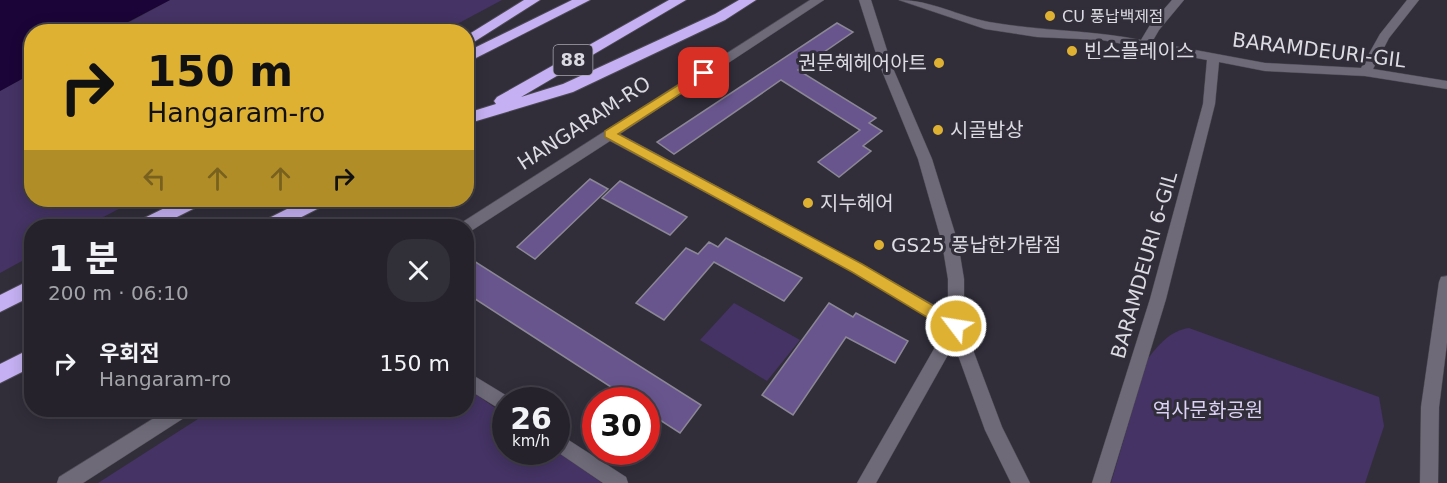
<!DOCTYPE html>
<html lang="ko">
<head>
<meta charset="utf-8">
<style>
  :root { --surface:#25222c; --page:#312f38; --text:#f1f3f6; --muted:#a3a4a9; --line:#423f48 }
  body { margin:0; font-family:"DejaVu Sans","Noto Sans KR",sans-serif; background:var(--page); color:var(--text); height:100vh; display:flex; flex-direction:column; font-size:22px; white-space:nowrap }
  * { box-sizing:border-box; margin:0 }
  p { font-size:20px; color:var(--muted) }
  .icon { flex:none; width:33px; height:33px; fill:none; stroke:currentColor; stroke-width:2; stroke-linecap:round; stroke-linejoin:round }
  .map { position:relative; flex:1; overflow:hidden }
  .sheet { position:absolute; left:24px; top:219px; width:450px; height:198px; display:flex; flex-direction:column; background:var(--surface); border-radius:24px; box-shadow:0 3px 15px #0003,0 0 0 2px var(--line) }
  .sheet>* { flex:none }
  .hud { position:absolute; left:24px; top:24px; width:450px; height:183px; border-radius:24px; box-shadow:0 3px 15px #0003,0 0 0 2px var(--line); background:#deb133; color:#111; overflow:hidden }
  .speed { position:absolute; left:492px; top:387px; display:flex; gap:12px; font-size:30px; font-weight:700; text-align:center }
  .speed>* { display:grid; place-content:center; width:78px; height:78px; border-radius:50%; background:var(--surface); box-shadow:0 3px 15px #0003,0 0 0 2px var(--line); line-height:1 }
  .speed small { font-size:15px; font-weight:400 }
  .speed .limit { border:9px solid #d22; background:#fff; color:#111 }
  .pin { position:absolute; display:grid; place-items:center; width:51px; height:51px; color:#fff; margin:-26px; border-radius:12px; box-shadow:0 3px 9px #0006 }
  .me { position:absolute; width:66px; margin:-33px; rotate:301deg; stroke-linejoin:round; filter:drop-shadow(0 0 4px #0008) }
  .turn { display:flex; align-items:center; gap:21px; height:126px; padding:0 24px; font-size:27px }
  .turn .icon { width:78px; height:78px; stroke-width:2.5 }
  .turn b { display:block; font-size:42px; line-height:51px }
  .lanes { display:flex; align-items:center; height:57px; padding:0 24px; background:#0003; justify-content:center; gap:30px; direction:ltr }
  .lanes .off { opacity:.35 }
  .round { display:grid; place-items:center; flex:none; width:63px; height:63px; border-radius:24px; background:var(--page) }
  .overview { display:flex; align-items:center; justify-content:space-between; height:102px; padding:0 24px }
  h1 { font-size:36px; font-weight:700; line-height:45px }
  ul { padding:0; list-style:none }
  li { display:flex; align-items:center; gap:18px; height:84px; padding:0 24px }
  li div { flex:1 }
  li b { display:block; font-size:22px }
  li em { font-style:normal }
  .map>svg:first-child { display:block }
  .green { fill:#443364 }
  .water { fill:#1b0437 }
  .building { fill:#68558e; stroke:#8b8795; stroke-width:1.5 }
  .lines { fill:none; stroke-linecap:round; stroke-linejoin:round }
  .minor-casing { stroke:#4c4953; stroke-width:1 }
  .highway-casing { stroke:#4c4953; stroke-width:2 }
  .minor { fill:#6e6a78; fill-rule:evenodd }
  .highway { fill:#c4b0f2; fill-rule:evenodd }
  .route { fill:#deb133; stroke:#907321; stroke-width:1.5 }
  .poi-dot { fill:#deb133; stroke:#312e3a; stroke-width:2 }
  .labels { text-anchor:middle; stroke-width:6; stroke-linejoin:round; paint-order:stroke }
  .far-poi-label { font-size:16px; fill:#dcdae2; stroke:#312e3a; text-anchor:start }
  .shield { fill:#312e3a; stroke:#a9a6b0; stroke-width:1.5 }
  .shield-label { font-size:18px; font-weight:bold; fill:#dcdae2 }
  .street-label { font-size:20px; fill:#dcdae2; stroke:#312e3a }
  .poi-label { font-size:20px; fill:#dcdae2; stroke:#312e3a; text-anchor:start }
  .park-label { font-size:20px; fill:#dbd1f4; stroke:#312e3a }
</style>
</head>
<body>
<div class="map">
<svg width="1447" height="483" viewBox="0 0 1447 483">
  <rect width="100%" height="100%" fill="#312e3a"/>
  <!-- green -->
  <g class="green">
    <polygon points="170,0 502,0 444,31 111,32"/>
    <polygon points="31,74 32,200 136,200 86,226 32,226 31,256 0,273 0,91"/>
    <polygon points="734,303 800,340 767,381 700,340"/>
    <path d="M 1189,328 L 1379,397 L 1384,426 L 1365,483 L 1111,483 L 1147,360 C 1157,346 1171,330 1189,328 Z"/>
    <polygon points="467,388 505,415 506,452 557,451 602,483 98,483 212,410 466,410"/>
  </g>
  <!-- water -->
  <polygon class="water" points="0,0 170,0 111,31 32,32 31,74 0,91"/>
  <!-- building -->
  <g class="building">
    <polygon points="837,23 853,32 798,70 876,118 869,123 882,131 863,146 871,151 839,177 818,162 860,130 781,80 674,154 657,142"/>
    <polygon points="590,179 608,189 535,259 517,247"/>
    <polygon points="620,181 687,217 670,235 602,198"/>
    <polygon points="726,238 802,278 784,301 714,262 664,320 636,303 686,248 698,254 709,242 718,247"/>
    <polygon points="466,256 701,405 680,433 646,411 646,400 631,400 466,293"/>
    <polygon points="829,303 853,317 856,313 908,341 895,363 846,337 793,415 762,395"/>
  </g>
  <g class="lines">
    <!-- minor casing -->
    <g class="minor-casing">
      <g id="minor">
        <polygon points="810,0 824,0 620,134 862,264 948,313 948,279 942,243 918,159 880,66 859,0 871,0 892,66 932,159 958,243 964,279 964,326 1002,427 1030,483 1011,483 985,430 954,344 876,483 857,483 946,328 852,272 610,141 471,231 466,233 466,226 459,226 461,223"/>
        <path d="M 899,0 C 931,0 958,16 989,22 C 1040,31 1091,30 1141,40 L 1150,25 L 1172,0 L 1184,0 L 1159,30 L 1152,42 L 1265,63 L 1361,68 L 1380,34 L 1407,0 L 1419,0 L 1389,38 L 1373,69 L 1447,81 L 1447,89 L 1365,76 L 1265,71 L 1219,62 L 1215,104 L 1166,299 L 1110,483 L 1092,483 L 1150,299 L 1203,104 L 1207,60 L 1102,40 L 1037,37 L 985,29 Z"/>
        <polygon points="1447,276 1447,343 1439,407 1438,483 1420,483 1421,407 1439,282 1441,277"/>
        <polygon points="466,371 512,399 506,400 506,413 466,388"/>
        <polygon points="167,410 190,410 187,416 83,483 57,483 59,477"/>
        <polygon points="556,432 626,477 628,483 603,483 556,451"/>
      </g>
    </g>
    <!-- highway casing -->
    <g class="highway-casing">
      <g id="highway">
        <polygon points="524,0 540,0 466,47 466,36"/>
        <polygon points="572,0 590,0 466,63 466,52"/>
        <polygon points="669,0 686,0 521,97 563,84 715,14 739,0 756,0 725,20 573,92 473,122 466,119 467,113 496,104 494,101 497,97"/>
        <polygon points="181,200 204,200 201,205 159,226 135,226 138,221"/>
        <polygon points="305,200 328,200 325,205 284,226 260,226 263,221"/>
        <polygon points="32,279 32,296 0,312 0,295"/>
        <polygon points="32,348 32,367 0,383 0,364"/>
      </g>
    </g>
    <!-- minor -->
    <use href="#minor" class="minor"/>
    <!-- highway -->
    <use href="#highway" class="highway"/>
  </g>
  <!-- route -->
  <polygon class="route" points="704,69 710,73 708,76 618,134 862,264 961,322 963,326 961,331 956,333 950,331 852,272 605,137 605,131"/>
  <!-- markers -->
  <g class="poi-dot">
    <circle cx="1050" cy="16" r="6"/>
    <circle cx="1072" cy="51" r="6"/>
    <circle cx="939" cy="63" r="6"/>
    <circle cx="938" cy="130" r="6"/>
    <circle cx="808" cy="203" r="6"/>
    <circle cx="879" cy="245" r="6"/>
  </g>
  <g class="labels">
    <!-- far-poi labels -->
    <g class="far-poi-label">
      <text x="1062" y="22">CU 풍납백제점</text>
    </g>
    <!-- shield labels -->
    <rect class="shield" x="553.5" y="45" width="39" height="30" rx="4.5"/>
    <g class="shield-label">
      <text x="573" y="66">88</text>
    </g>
    <!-- street labels -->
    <g class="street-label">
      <text transform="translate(1319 50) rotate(7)" y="7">BARAMDEURI-GIL</text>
      <text transform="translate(584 123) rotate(-33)" y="7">HANGARAM-RO</text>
      <text transform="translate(1144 265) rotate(-74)" y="7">BARAMDEURI 6-GIL</text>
    </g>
    <!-- poi labels -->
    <g class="poi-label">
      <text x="1084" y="58">빈스플레이스</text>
      <text x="927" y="70" text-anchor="end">권문혜헤어아트</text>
      <text x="950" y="137">시골밥상</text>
      <text x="820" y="210">지누헤어</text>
      <text x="891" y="252">GS25 풍납한가람점</text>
    </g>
    <!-- park labels -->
    <g class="park-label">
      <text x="1208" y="417">역사문화공원</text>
    </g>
  </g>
</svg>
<div class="speed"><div>26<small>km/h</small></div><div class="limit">30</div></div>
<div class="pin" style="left:704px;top:73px;background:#d93025"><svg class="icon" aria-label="arrive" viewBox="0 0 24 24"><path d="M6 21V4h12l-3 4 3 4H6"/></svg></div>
<svg class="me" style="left:956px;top:326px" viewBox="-20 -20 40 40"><circle r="17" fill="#deb133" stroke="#fff" stroke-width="3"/><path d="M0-11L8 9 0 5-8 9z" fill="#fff"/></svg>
<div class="hud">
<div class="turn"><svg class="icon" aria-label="right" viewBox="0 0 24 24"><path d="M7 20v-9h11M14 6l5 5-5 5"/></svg><div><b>150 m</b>Hangaram-ro</div></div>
<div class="lanes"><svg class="icon off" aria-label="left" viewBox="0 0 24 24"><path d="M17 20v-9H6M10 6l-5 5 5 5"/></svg><svg class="icon off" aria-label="ahead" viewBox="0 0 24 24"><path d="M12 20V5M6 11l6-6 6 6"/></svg><svg class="icon off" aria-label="ahead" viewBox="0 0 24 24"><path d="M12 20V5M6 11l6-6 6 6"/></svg><svg class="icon" aria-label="right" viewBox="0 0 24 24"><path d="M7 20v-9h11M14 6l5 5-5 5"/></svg></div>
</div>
<section class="sheet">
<div class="overview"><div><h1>1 분</h1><p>200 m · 06:10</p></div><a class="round"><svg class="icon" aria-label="close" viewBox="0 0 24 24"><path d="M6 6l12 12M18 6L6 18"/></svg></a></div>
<ul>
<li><svg class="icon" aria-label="right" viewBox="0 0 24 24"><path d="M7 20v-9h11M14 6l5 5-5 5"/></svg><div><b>우회전</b><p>Hangaram-ro</p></div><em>150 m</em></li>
</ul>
</section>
</div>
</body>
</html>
